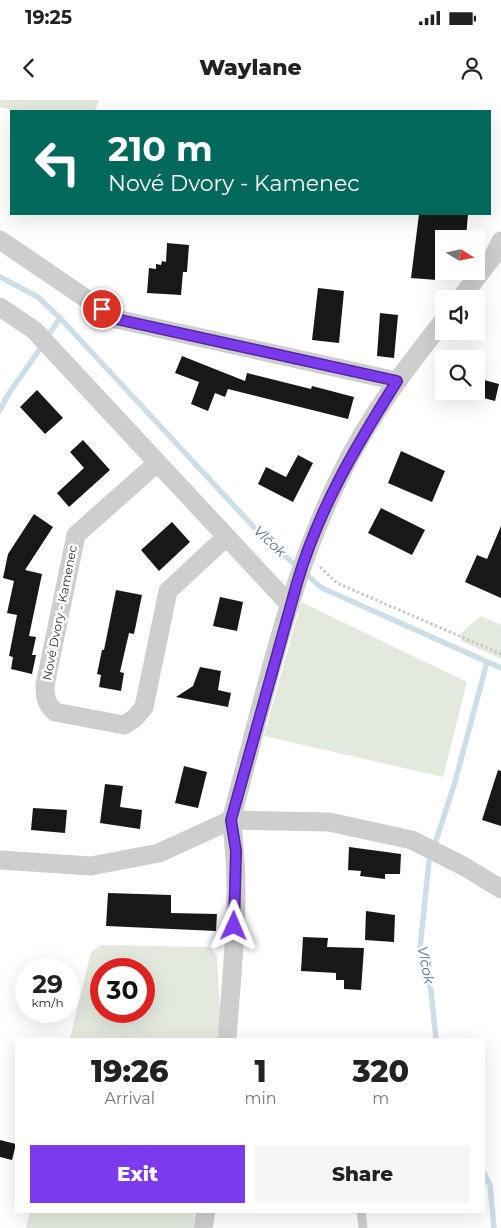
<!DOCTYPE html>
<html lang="en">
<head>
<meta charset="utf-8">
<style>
  :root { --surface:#fff; --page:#f6f6f6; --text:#222; --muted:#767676; --accent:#7c3aed }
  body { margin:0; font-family:Montserrat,sans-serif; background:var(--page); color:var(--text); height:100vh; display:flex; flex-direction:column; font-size:19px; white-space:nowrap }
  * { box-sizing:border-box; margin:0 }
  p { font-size:16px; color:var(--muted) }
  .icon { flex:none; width:28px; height:28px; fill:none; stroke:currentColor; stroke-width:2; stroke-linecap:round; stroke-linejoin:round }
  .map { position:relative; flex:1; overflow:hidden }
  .panel { position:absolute; left:15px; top:938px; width:470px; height:175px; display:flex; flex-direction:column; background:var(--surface); border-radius:0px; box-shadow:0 5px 20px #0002 }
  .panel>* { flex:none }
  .banner { position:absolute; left:10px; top:10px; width:481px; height:105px; border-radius:0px; box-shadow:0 5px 20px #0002; background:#00695c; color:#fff; overflow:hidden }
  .needle { width:32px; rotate:100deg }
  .tools { position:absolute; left:435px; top:130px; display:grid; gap:10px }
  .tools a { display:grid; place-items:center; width:50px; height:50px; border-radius:0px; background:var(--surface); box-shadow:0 5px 20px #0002; font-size:25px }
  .speed { position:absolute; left:15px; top:858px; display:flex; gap:10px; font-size:25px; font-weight:700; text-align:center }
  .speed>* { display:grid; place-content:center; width:65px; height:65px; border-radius:50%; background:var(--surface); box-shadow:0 5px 20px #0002; line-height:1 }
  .speed small { font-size:12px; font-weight:400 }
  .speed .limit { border:8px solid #d22; background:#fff; color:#111 }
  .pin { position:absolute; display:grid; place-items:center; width:42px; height:42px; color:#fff; margin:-21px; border:2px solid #fff; border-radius:50%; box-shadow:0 1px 5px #0007 }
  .me { position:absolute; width:55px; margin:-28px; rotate:1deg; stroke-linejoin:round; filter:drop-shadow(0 0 4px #0008) }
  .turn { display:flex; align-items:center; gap:18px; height:105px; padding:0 15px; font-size:22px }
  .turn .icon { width:65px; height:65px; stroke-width:2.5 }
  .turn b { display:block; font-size:35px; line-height:42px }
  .eta { display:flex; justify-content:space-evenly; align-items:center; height:85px; text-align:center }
  .eta b { font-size:30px; font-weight:800; line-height:35px }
  .cta { display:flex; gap:10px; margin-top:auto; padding:10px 15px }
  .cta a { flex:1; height:58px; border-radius:0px; background:var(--accent); color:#fff; font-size:20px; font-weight:800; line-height:58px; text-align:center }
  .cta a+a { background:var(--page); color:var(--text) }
  .status { display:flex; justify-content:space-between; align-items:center; height:35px; padding:0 25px; background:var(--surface); direction:ltr }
  .status svg { height:14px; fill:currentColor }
  header { display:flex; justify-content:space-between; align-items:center; height:65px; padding:0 15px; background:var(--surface); font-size:22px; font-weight:800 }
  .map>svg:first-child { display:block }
  .green { fill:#e4e9de; fill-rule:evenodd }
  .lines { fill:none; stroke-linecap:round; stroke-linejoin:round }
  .stream { stroke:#cddee7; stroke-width:5.5 }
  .building { fill:#181818 }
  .path { stroke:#c8c8c8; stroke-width:3; stroke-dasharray:2.5 2.5; stroke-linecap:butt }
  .service { stroke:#cecece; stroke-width:9 }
  .minor { stroke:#cecece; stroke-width:19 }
  .route-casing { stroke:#51269a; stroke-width:12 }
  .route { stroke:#7c3aed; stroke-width:9 }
  .labels { text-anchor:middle; stroke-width:5; stroke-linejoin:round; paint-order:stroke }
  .street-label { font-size:12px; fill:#313131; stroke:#fff }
  .water-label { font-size:14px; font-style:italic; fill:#48728b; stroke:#fff }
</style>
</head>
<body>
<div class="status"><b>19:25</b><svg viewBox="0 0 49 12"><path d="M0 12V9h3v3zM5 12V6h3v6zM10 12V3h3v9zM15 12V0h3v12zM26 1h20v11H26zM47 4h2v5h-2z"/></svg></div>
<header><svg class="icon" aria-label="back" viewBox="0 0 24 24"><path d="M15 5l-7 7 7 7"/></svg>Waylane<svg class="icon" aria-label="person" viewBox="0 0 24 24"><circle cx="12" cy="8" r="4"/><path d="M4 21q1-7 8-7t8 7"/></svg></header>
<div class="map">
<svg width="501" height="1128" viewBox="0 0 501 1128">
  <rect width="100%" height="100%" fill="#fff"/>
  <!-- green -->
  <g class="green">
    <polygon points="0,0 99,0 95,11 17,11 0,7"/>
    <polygon points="301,502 467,582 443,677 264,636"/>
    <polygon points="481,516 501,525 501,559 461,541 461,533"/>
    <path d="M 101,845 L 210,847 L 217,856 L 220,912 L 217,939 L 70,939 L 91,852 ZM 101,869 L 144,869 L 144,911 L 101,911 Z"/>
    <polygon points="30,1111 195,1111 193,1128 26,1128"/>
  </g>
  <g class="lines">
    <!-- stream -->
    <g class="stream">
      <polyline points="0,177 38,197 60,218 263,437 322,488 501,568"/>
      <polyline points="47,237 60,218"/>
      <polyline points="0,310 9,293 40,249"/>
      <polyline points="435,744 455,682 487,562"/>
      <polyline points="429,761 420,848 431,891 436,939"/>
      <polyline points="484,1073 490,1085 494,1128"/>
    </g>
  </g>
  <!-- building -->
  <g class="building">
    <polygon points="419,114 468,114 466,137 446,136 444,139 444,158 439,157 437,180 411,178"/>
    <polygon points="167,143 189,145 187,172 183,172 181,195 147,193 149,168 156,169 156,164 161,165 162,161 166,162"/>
    <polygon points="318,188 344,191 339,243 312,240"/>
    <polygon points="380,213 398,215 394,258 377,256"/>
    <polygon points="182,256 245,281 247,273 311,289 312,286 354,297 348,319 228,289 225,297 215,293 208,311 191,304 199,282 175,273"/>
    <polygon points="484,280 499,284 495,301 480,297"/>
    <polygon points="37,290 63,318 45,334 20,307"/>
    <polygon points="83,340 110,370 69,407 57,393 84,368 70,352"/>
    <polygon points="401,351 445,371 432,402 388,383"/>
    <polygon points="298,355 313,363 293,402 258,384 266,367 286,377"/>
    <polygon points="381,408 425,430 412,455 368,433"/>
    <polygon points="34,414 53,427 25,470 42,474 29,536 36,537 32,555 36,555 32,574 11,569 13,557 9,556 17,515 7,513 14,481 3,478 8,454"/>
    <polygon points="172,422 190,442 159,471 141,450"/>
    <polygon points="501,426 501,498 465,482 477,455 487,459"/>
    <polygon points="116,490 142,495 134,534 129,533 120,572 124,573 121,591 99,587 101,575 97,574 102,550 104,550"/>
    <polygon points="220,497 243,502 237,531 213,526"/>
    <polygon points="200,567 221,571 218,590 231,593 228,607 176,597 193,586"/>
    <polygon points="184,666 207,672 198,708 175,703"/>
    <polygon points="498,670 501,671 501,726 482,720"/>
    <polygon points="105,684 123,686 120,707 142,710 140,729 100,723"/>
    <polygon points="33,708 67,710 65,733 31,730"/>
    <polygon points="349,747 401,754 400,774 385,774 385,779 360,776 361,771 348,770"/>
    <polygon points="108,793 171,795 171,813 217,814 216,831 106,826"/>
    <polygon points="366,811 395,815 394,842 365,840"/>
    <polygon points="303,837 328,838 327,847 364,848 361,890 344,889 344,880 336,880 336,873 301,871"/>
    <polygon points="0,1040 16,1044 12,1060 0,1057"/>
  </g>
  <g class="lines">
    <!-- path -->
    <polyline class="path" points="320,467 337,483 501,554"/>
    <!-- service -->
    <polyline class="service" points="361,1111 363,1128"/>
    <!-- minor -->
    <g class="minor">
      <polyline points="0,140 116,219 397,281"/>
      <polyline points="460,199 494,155 501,141"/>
      <polyline points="0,207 34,230 290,505"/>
      <path d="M 157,363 L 76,435 L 45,585 C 45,597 46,604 55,612 L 124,625 L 135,618 L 144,607 L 168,491 L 226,437"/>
      <polyline points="0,760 91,766 159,753 231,720 329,722 412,740 465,767 501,789"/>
      <path d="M 227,939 C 232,866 242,792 231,720 C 263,604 287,482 341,374 C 368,318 406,268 444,220"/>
      <polyline points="203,1128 206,1111"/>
    </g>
  </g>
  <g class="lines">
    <!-- route casing -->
    <g class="route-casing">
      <path id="route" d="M 102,209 L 116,219 L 397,281 C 356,346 319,408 297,483 L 231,720 L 236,751 L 234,826"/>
    </g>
    <!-- route -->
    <use href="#route" class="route"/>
  </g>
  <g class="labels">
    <!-- street labels -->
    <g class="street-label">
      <text transform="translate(60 513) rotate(-79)" y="4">Nové Dvory - Kamenec</text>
    </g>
    <!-- water labels -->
    <g class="water-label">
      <text transform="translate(270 441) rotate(43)" y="5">Vlčok</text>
      <text transform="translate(426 865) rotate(79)" y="5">Vlčok</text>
    </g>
  </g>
</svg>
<div class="tools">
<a><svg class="needle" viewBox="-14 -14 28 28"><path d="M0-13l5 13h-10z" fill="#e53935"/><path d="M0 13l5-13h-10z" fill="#767676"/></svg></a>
<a><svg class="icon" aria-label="sound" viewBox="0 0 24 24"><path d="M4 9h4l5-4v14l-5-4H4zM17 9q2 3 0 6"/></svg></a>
<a><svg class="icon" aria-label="search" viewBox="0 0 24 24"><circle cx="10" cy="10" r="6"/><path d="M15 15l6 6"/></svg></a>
</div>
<div class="speed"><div>29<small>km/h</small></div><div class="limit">30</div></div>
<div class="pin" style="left:102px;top:209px;background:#d93025"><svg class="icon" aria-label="arrive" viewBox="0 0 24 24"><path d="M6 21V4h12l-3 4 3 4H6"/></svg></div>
<svg class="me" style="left:234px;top:826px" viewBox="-20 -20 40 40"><path d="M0-17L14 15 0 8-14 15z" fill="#7c3aed" stroke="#fff" stroke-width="4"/></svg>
<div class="banner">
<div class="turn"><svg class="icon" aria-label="left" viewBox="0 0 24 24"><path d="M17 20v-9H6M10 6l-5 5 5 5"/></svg><div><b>210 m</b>Nové Dvory - Kamenec</div></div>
</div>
<section class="panel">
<div class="eta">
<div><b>19:26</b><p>Arrival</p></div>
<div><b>1</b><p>min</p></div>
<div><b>320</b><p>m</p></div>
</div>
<div class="cta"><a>Exit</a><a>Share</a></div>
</section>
</div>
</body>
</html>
